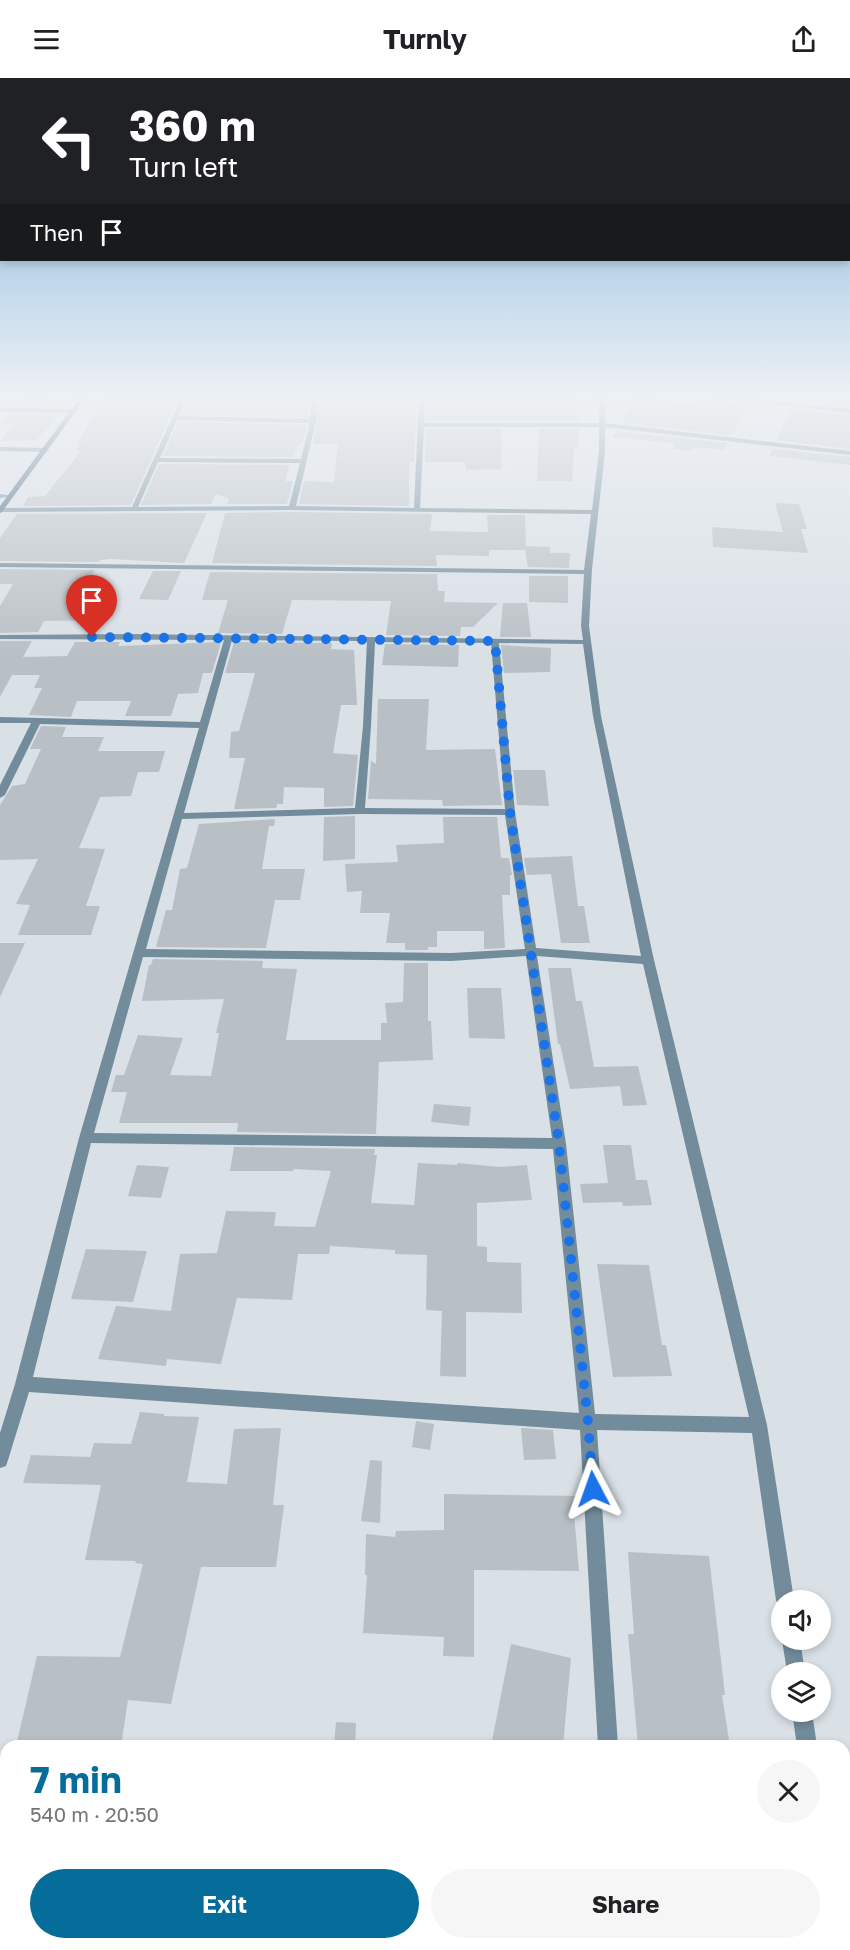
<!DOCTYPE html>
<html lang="en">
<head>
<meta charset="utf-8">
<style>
  :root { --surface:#fff; --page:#f6f6f6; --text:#202124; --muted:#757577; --accent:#066d9a }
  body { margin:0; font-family:"Golos Text",sans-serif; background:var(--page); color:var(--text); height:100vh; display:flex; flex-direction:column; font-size:22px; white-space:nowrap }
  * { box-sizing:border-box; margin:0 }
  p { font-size:20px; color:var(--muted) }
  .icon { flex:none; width:33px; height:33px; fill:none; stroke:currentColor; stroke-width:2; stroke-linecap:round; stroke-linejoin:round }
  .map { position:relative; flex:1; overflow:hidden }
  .drawer { position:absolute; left:0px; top:1662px; width:850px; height:210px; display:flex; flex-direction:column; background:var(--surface); border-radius:18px 18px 0 0; box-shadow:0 3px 9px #0003 }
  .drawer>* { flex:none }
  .top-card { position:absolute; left:0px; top:0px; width:850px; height:183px; box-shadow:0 3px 9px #0003; background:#202124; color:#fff; overflow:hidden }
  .buttons { position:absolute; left:771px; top:1512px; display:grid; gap:12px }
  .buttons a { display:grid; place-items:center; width:60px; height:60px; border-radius:50%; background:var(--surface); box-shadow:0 3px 9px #0003; font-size:30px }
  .pin { position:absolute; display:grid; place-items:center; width:51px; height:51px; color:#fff; margin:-62px -26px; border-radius:50% 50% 50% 0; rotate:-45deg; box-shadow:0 0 6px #0007 }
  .pin .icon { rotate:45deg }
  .me { position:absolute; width:66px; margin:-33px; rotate:356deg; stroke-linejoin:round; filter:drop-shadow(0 0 4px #0008) }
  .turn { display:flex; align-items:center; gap:21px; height:126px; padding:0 30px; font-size:27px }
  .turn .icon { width:78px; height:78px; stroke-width:2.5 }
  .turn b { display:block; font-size:42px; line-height:51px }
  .then { display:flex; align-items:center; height:57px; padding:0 30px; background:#0003; gap:12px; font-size:22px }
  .round { display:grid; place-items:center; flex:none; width:63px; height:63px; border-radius:32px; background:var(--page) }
  .overview { display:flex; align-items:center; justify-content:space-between; height:102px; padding:0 30px }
  h1 { font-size:36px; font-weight:700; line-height:45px; color:var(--accent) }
  .button { display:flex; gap:12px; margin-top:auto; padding:12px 30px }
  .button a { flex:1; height:69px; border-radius:36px; background:var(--accent); color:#fff; font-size:24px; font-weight:700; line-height:69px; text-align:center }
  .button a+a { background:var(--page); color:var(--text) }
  header { display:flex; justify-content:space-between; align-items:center; height:78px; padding:0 30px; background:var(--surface); font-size:27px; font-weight:700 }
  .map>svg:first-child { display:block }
  .building { fill:#b9c0c5 }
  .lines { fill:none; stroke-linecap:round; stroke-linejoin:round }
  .street { fill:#738c9c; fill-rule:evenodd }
  .secondary { fill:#3f647b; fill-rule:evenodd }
  .route { stroke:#1a73e8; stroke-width:10; stroke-dasharray:0 18 }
</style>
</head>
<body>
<header><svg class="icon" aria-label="menu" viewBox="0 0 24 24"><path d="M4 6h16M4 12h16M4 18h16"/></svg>Turnly<svg class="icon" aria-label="share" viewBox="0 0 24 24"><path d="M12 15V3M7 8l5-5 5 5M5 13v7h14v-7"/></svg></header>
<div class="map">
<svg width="850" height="1872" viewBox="0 0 850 1872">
  <rect width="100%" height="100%" fill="#d9e0e6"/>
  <!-- building -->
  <g class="building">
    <polygon points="25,318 48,318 40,328 17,328"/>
    <polygon points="104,318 179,318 131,427 23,428 28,419 45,418 81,373 76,373 82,364 78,365"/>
    <polygon points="190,318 221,319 311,318 308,339 182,336"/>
    <polygon points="321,318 417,321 414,384 409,384 409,428 299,426 304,403 334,404 338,366 313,366"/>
    <polygon points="427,318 574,318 579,343 426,343"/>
    <polygon points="639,319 723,331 726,324 748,327 732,357 621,345"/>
    <polygon points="790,331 850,337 850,371 777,362"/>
    <polygon points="10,337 10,336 58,337 37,362 0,363 14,346 1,346"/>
    <polygon points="178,344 307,347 302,366 297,367 293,379 163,378"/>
    <polygon points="426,351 501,351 501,391 466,392 465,384 425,384"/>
    <polygon points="539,351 580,351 578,371 574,371 572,403 537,403"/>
    <polygon points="616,353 728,365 724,372 693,369 691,373 672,371 675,367 673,365 612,359"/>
    <polygon points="773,371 850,379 850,387 770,378"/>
    <polygon points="159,386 290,387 285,403 293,403 287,426 227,426 229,421 216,416 211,426 141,427"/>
    <polygon points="775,425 799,426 807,451 801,451 808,475 713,469 712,449 783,454"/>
    <polygon points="292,434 432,436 430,453 488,454 487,437 525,437 526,468 550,469 550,475 570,475 569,490 528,489 525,472 489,472 489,478 436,477 437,488 212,485 225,435"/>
    <polygon points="207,435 184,485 111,481 100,482 99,484 0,483 0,460 17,436"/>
    <polygon points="0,491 95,492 79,521 108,521 99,542 44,543 38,554 0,555 0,528 13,506 0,506"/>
    <polygon points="153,493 181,493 168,522 139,521"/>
    <polygon points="210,494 437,496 438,513 445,513 444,524 498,525 473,549 461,549 460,558 386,557 391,523 292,522 282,556 218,555 228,522 202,522"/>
    <polygon points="529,498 568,498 568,525 529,524"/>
    <polygon points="503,525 527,525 531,559 500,559"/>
    <polygon points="0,563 32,563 23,579 67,578 75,564 120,564 118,568 221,564 212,595 203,595 198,615 178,616 171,638 125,638 131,623 77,623 71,639 29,637 42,610 34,610 40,597 12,597 0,619"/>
    <polygon points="234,564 332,565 331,571 354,572 357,627 341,627 333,675 358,677 353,728 324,729 324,710 284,709 283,726 277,726 276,730 234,731 245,680 229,680 231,654 239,653 255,595 225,595"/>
    <polygon points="385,566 459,567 458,589 382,587"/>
    <polygon points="501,567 551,570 550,594 504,595"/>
    <polygon points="378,621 429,621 426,672 495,671 502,727 443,728 442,722 368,721 371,683 376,686"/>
    <polygon points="41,648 66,649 62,659 104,659 98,673 165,673 159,694 138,694 131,718 100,719 79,770 105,771 86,828 100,828 91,857 18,857 30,827 16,826 38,781 0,782 0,727 12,708 25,706 41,671 30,671"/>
    <polygon points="513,692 545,692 549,728 517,727"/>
    <polygon points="355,738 355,781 323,783 324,739"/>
    <polygon points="443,739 497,739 501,780 509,780 512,797 510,797 510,817 502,817 505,870 484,871 484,853 437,853 437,869 428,869 428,872 405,872 405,865 386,865 390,835 360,835 362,813 347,814 345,786 398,784 396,767 444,765"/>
    <polygon points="275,741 274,748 269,748 262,791 305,791 300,822 275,822 266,870 156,869 166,832 172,832 180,791 187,790 199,746"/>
    <polygon points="572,778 578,828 584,828 590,865 561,865 551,796 527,797 524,780"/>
    <polygon points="0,865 25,865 0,919"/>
    <polygon points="153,881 263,883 262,890 297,891 286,962 381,962 381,945 387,945 385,925 403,924 404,885 428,885 428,943 431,943 433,982 379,984 376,1056 237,1054 238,1045 119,1045 127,1014 111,1014 116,997 124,997 138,957 183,960 170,997 211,998 219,955 216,955 224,921 142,923 149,887 151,887"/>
    <polygon points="548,890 571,890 576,923 582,923 594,989 638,988 647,1027 623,1028 620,1008 570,1011 560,966 558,966"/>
    <polygon points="467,910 501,910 505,961 469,960"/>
    <polygon points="434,1026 471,1029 469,1048 431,1044"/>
    <polygon points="603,1067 631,1067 636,1102 647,1102 652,1127 623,1128 622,1124 583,1125 580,1106 608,1105"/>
    <polygon points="234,1069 375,1071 374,1077 377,1077 371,1125 414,1127 418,1085 457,1087 457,1085 500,1089 527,1087 532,1122 477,1125 477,1168 487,1169 487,1184 521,1185 522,1235 466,1234 466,1299 440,1298 442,1233 426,1232 427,1177 395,1176 395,1172 330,1168 329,1176 298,1176 292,1222 237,1220 221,1286 167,1281 166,1288 98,1281 116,1228 171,1233 180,1176 217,1175 226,1133 276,1134 274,1148 315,1149 331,1093 294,1091 293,1093 230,1093"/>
    <polygon points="137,1087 169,1089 161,1120 128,1118"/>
    <polygon points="86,1171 147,1173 133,1224 71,1221"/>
    <polygon points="597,1186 649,1187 662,1267 666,1267 672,1298 613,1299"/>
    <polygon points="140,1334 164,1336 164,1338 199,1339 187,1404 227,1406 234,1351 281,1350 273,1427 284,1427 276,1489 201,1489 171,1626 128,1622 121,1668 16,1668 37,1578 120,1579 143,1486 135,1485 136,1483 85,1482 101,1407 23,1405 31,1377 90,1379 94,1365 131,1366"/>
    <polygon points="416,1343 434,1346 430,1372 412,1369"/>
    <polygon points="521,1350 553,1352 556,1381 524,1382"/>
    <polygon points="370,1382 382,1383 380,1445 361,1443"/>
    <polygon points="444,1416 582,1418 583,1436 574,1436 579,1493 474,1492 474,1579 443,1578 444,1559 363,1555 367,1497 365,1497 366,1456 395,1459 396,1453 444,1452"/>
    <polygon points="628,1474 709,1478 725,1617 722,1617 730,1668 638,1668 628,1556 634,1556"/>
    <polygon points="511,1566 571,1580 563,1668 491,1668"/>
    <polygon points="336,1644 356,1645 355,1668 334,1668"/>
  </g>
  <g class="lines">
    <!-- street -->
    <g class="street">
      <path d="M 182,318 L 188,318 L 179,338 L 310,341 L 313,318 L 319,318 L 316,343 L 296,428 L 414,430 L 419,318 L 425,318 L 424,345 L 599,345 L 599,318 L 605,318 L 605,345 L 850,373 L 850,377 L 605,349 L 605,374 L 592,491 L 589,548 L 601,638 L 654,882 L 767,1347 L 794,1522 L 782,1522 L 782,1530 L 779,1528 L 776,1522 L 752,1355 L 597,1352 L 618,1668 L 598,1668 L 580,1352 L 29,1314 L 8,1382 L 6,1388 L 0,1390 L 0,1355 L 15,1306 L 79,1060 L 199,650 L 40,646 L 5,717 L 0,720 L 0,707 L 31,645 L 0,645 L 0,639 L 200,644 L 224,562 L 0,561 L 0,557 L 134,556 L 583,562 L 581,548 L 584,496 L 0,489 L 0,485 L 584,492 L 591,436 L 292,432 L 0,434 L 1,430 L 132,429 ZM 177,342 L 310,345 L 301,381 L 160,380 ZM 424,349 L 599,349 L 599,374 L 592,432 L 420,430 ZM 158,384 L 300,385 L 289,428 L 138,429 ZM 232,562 L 367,563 L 363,648 L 355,730 L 184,735 ZM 375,564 L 491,565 L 505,731 L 365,730 L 371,648 ZM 499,565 L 583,566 L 593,638 L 641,878 L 536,870 L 515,734 ZM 360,736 L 505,737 L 525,871 L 451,875 L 146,871 L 182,741 ZM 526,878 L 552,1060 L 94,1055 L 143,879 L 451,883 ZM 537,878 L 643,886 L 749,1339 L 595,1336 L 566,1066 ZM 91,1065 L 553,1071 L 579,1335 L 33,1299 Z"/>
      <polygon points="697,318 719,318 850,331 850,335"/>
      <polygon points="0,330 74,331 77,333 74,335 0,334"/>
      <polygon points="0,369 46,370 49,372 46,374 0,373"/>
      <polygon points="0,416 13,418 0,420"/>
      <polygon points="782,1562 800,1562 805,1594 787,1594"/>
      <polygon points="792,1634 812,1634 817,1668 797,1668"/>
      <rect x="0" y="1701" width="6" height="20"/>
      <polygon points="844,1858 849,1872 827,1872 826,1866 844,1866"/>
      <rect x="605" y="1866" width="22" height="6"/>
    </g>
    <!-- secondary -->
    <polygon class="secondary" points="81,318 87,318 2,434 0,435 0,428"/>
  </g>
  <!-- sky -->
  <linearGradient id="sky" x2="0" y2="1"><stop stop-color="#73acda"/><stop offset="0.55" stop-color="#eef1f4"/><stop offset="1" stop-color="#eef1f4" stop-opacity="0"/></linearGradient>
  <rect width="850" height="580" fill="url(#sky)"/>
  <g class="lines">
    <!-- route -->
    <polyline class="route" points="92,559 495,563 510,734 559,1066 588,1344 593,1411"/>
  </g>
</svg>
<div class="buttons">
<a><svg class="icon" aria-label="sound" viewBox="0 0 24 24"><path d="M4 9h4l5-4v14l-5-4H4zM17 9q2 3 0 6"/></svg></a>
<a><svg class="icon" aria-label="layers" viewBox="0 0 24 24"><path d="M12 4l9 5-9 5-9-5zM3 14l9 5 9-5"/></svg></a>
</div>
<div class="pin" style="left:92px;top:559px;background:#d93025"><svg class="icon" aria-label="arrive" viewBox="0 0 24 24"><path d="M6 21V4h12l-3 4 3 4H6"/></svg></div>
<svg class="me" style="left:593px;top:1411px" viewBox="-20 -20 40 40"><path d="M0-17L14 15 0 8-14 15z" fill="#1a73e8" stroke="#fff" stroke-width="4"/></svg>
<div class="top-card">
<div class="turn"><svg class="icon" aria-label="left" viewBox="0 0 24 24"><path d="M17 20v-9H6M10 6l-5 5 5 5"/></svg><div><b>360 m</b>Turn left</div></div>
<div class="then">Then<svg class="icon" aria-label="arrive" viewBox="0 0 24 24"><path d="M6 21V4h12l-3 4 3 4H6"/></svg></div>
</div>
<section class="drawer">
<div class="overview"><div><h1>7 min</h1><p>540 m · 20:50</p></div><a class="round"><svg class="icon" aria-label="close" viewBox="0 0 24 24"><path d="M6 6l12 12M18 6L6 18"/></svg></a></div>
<div class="button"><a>Exit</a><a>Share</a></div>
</section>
</div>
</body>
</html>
